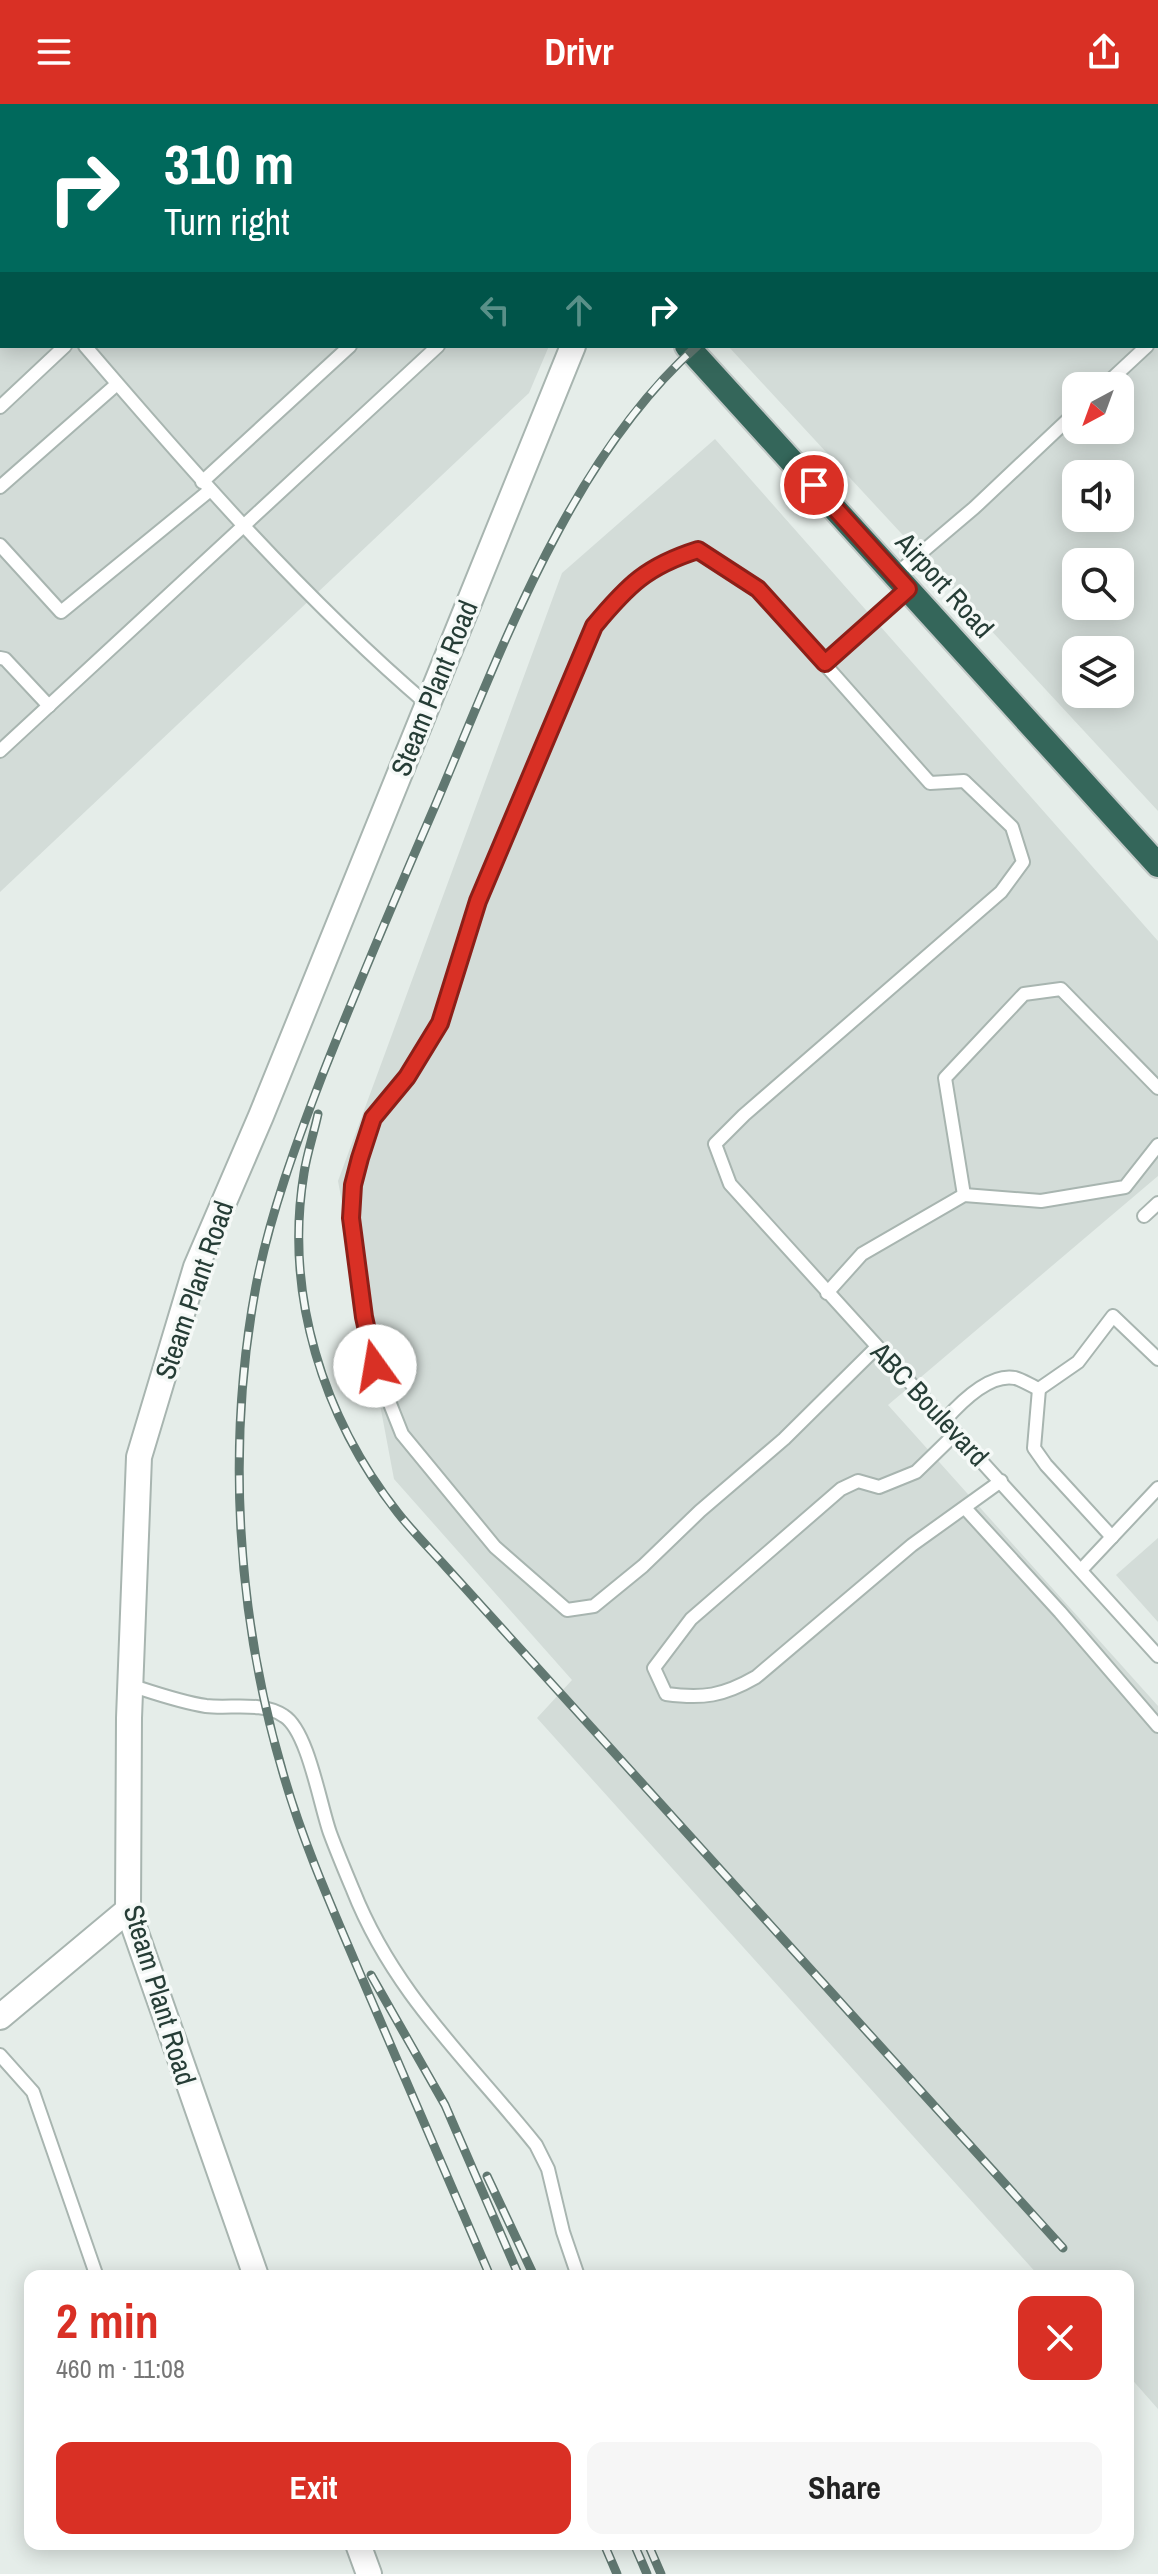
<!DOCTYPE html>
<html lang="en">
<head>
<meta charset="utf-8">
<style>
  :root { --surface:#fff; --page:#f6f6f6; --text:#222; --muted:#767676; --accent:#d93025 }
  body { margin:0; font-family:"Archivo Narrow",sans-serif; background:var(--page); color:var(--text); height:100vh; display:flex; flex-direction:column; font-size:30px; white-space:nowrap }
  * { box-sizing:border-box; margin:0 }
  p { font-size:26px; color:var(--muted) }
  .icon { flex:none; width:44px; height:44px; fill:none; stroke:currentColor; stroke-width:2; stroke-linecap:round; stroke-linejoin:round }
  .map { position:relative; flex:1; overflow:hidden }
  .drawer { position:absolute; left:24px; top:2166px; width:1110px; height:280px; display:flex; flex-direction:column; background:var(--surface); border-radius:16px; box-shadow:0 4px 20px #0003 }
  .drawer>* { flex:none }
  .guide { position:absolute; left:0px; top:0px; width:1158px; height:244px; box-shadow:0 4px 20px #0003; background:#00695c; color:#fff; overflow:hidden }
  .needle { width:52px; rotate:221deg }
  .controls { position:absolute; left:1062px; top:268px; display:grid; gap:16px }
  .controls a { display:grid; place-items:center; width:72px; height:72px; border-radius:16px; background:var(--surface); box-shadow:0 4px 20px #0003; font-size:40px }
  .pin { position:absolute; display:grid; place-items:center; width:68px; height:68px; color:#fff; margin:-34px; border:4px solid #fff; border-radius:50%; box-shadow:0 2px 8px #0007 }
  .me { position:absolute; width:88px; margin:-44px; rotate:347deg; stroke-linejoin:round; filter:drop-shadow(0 0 6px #0008) }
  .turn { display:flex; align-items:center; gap:28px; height:168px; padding:0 32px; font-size:36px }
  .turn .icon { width:104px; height:104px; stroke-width:2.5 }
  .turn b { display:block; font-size:56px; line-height:68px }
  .lanes { display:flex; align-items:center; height:76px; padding:0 32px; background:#0003; justify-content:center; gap:40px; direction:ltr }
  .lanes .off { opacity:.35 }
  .round { display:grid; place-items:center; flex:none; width:84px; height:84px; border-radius:16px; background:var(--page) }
  .headline { display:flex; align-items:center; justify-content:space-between; height:136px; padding:0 32px }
  h1 { font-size:48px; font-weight:800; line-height:60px; color:var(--accent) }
  .button { display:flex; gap:16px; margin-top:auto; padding:16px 32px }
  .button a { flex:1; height:92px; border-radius:16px; background:var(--accent); color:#fff; font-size:32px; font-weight:800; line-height:92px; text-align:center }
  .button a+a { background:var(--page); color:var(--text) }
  header { display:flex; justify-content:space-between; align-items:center; height:104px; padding:0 32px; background:var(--accent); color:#fff; font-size:36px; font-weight:800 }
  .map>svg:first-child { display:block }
  .built { fill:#d3dcd8; fill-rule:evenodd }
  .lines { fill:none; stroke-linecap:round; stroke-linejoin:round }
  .lane-casing { stroke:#a8b5b0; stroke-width:16 }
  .street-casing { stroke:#a8b5b0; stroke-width:28 }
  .highway-casing { stroke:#c2c9c7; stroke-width:28 }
  .lane { stroke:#fff; stroke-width:12 }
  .street { stroke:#fff; stroke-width:24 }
  .highway { stroke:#34665a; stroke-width:24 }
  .rail-casing { stroke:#617871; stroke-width:9 }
  .rail { stroke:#f5f9f7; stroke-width:6; stroke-dasharray:18; stroke-linecap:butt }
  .route-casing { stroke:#8d1f18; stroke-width:20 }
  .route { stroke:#d93025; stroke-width:14 }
  .labels { text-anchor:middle; stroke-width:7; stroke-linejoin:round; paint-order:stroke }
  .street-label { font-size:28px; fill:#263d36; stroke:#f5f9f7 }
</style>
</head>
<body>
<header><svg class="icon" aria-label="menu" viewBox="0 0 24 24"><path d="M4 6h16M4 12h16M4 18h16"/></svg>Drivr<svg class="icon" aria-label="share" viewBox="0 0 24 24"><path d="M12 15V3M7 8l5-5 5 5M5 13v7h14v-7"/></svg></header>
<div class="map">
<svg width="1158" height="2470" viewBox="0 0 1158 2470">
  <rect width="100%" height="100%" fill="#e5ede9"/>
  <!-- built -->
  <g class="built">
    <polygon points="0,0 394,2 2,2 2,242 549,242 529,289 0,788"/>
    <path d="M 921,0 L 1158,0 L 1158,707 L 728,242 L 1156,242 L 1156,2 L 919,2 ZM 1076,282 L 1120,282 L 1120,326 L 1076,326 ZM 1076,370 L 1120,370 L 1120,414 L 1076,414 ZM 1076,458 L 1120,458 L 1120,502 L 1076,502 ZM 1076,546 L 1120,546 L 1120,590 L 1076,590 Z"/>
    <polygon points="715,335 1158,837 1158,1072 888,1301 1158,1602 1158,2305 1128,2271 1128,2172 1039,2172 537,1614 572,1576 394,1375 338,1077 562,469"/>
    <polygon points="1158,1434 1158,1518 1116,1471"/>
  </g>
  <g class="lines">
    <!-- lane casing -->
    <g class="lane-casing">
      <g id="lane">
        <polyline points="231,0 234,2"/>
        <polyline points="56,2 58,0"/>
        <polyline points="0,52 2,50"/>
        <polyline points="0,145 2,147"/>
        <polyline points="0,163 2,161"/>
        <polyline points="1156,233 1158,231"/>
        <path d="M 85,242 C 193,368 302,493 428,601"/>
        <polyline points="1104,282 1147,242"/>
        <polyline points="0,303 65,242"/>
        <polyline points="202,378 350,242"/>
        <polyline points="0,383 117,280"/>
        <polyline points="0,441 61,508 209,387"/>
        <polyline points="895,471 974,404 1076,308"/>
        <polyline points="0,554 5,555 49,602"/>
        <polyline points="825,559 908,485"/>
        <polyline points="0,647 438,242"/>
        <polyline points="964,1091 945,974 1024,890 1061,885 1158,984"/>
        <polyline points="1144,1112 1158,1099"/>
        <polyline points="827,1189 862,1150 964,1091 1041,1097 1125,1083 1158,1041"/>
        <path d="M 877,1243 L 784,1335 L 700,1407 L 643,1462 L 594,1502 L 567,1506 L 495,1443 L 402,1330 L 375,1262 L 364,1213 L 351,1114 L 353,1081 L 373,1014 L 407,973 L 440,919 L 478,797 L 594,522 C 628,481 647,463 698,446 L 758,485 L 930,679 L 964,677 L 1012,723 L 1023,758 L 1001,788 L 744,1011 L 715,1040 L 730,1080 L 1158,1552"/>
        <polyline points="1039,1285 1034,1344 1046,1361 1112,1433"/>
        <path d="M 944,1317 C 959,1300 989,1269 1015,1274 C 1023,1276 1031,1282 1039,1285 L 1078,1258 L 1113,1212 L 1158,1255"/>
        <path d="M 955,1330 L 916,1368 L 879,1383 L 858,1377 L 841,1385 L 691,1515 L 654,1564 L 666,1590 C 703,1595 723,1592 756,1573 L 912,1441 L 1001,1377"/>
        <polyline points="965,1404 1060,1508 1158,1622"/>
        <polyline points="1081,1466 1158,1384"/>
        <path d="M 130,1581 C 155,1589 180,1598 206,1602 C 230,1605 263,1597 284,1612 C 308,1627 320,1701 330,1729 C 337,1748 345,1767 353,1786 C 394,1890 468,1956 536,2041 L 548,2065 L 563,2128 L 578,2172"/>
        <polyline points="0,1951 33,1988 96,2170"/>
      </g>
    </g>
    <!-- street casing -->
    <g class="street-casing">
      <g id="street">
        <polyline points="670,2 670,0"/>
        <polyline points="0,1913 128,1806"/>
        <polyline points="256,2172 128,1806 129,1614 139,1353 196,1163 261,1012 573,242"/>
        <polyline points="358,2440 369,2470"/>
      </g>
    </g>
    <!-- highway casing -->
    <g class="highway-casing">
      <g id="highway">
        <polyline points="443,0 445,2"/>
        <polyline points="687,242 1158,761"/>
      </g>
    </g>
    <!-- lane -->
    <use href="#lane" class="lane"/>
    <!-- street -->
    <use href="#street" class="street"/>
    <!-- highway -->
    <use href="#highway" class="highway"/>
    <!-- rail casing -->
    <g class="rail-casing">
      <g id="rail">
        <polyline points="975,2 978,0"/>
        <polyline points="998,2 1000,0"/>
        <path d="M 318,1010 C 314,1029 307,1049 304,1069 C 284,1190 323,1314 398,1409 C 413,1428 431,1446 447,1464 L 1063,2144"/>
        <polyline points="371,1871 445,2001 519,2172"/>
        <polyline points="487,2072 534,2172"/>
        <path d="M 490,2172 C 450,2079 410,1986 370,1893 C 339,1819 305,1746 283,1669 C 237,1513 226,1342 256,1182 C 270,1110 296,1040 322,972 C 358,881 396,792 435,702 C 501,547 569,356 697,242"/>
        <polyline points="604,2440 617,2470"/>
        <polyline points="634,2440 647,2470"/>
        <polyline points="648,2440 661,2470"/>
      </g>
    </g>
    <!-- rail -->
    <use href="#rail" class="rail"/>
  </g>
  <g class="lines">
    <!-- route casing -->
    <g class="route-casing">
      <path id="route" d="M 375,1262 L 364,1213 L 351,1114 L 353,1081 L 360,1054 L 373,1014 L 407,973 L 440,919 L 478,797 L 594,522 C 628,481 647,462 698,446 L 758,485 L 825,559 L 908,485 L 814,381"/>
    </g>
    <!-- route -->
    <use href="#route" class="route"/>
  </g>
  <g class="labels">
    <!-- street labels -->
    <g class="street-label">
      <text transform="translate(945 481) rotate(48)" y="10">Airport Road</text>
      <text transform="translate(434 584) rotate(-68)" y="10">Steam Plant Road</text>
      <text transform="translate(194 1186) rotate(-71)" y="10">Steam Plant Road</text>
      <text transform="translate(930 1300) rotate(47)" y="10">ABC Boulevard</text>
      <text transform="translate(160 1891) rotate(73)" y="10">Steam Plant Road</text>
    </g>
  </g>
</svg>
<div class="controls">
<a><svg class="needle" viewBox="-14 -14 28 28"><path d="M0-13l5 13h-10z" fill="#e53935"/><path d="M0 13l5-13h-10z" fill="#767676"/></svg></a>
<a><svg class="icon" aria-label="sound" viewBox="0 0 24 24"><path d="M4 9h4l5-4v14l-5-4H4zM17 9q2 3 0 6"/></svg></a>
<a><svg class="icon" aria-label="search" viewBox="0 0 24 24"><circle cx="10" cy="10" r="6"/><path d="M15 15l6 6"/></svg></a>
<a><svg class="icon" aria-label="layers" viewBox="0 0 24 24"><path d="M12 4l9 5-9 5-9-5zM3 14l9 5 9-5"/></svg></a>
</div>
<div class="pin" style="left:814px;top:381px;background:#d93025"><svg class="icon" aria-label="arrive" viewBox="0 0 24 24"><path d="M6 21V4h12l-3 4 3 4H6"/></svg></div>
<svg class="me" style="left:375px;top:1262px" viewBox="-20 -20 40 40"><circle r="19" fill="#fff"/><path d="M0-13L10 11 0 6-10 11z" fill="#d93025"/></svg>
<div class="guide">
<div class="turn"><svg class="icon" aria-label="right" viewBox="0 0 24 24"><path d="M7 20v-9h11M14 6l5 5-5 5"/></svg><div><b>310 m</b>Turn right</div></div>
<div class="lanes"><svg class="icon off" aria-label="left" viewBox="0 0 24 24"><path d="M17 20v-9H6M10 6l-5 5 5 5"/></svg><svg class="icon off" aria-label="ahead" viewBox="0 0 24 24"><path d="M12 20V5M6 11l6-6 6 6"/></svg><svg class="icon" aria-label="right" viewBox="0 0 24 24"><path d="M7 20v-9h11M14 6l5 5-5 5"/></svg></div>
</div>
<section class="drawer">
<div class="headline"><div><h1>2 min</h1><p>460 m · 11:08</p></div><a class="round" style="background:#d93025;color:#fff"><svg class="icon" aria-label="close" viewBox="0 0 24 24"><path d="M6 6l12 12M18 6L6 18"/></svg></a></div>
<div class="button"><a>Exit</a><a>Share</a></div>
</section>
</div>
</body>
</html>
